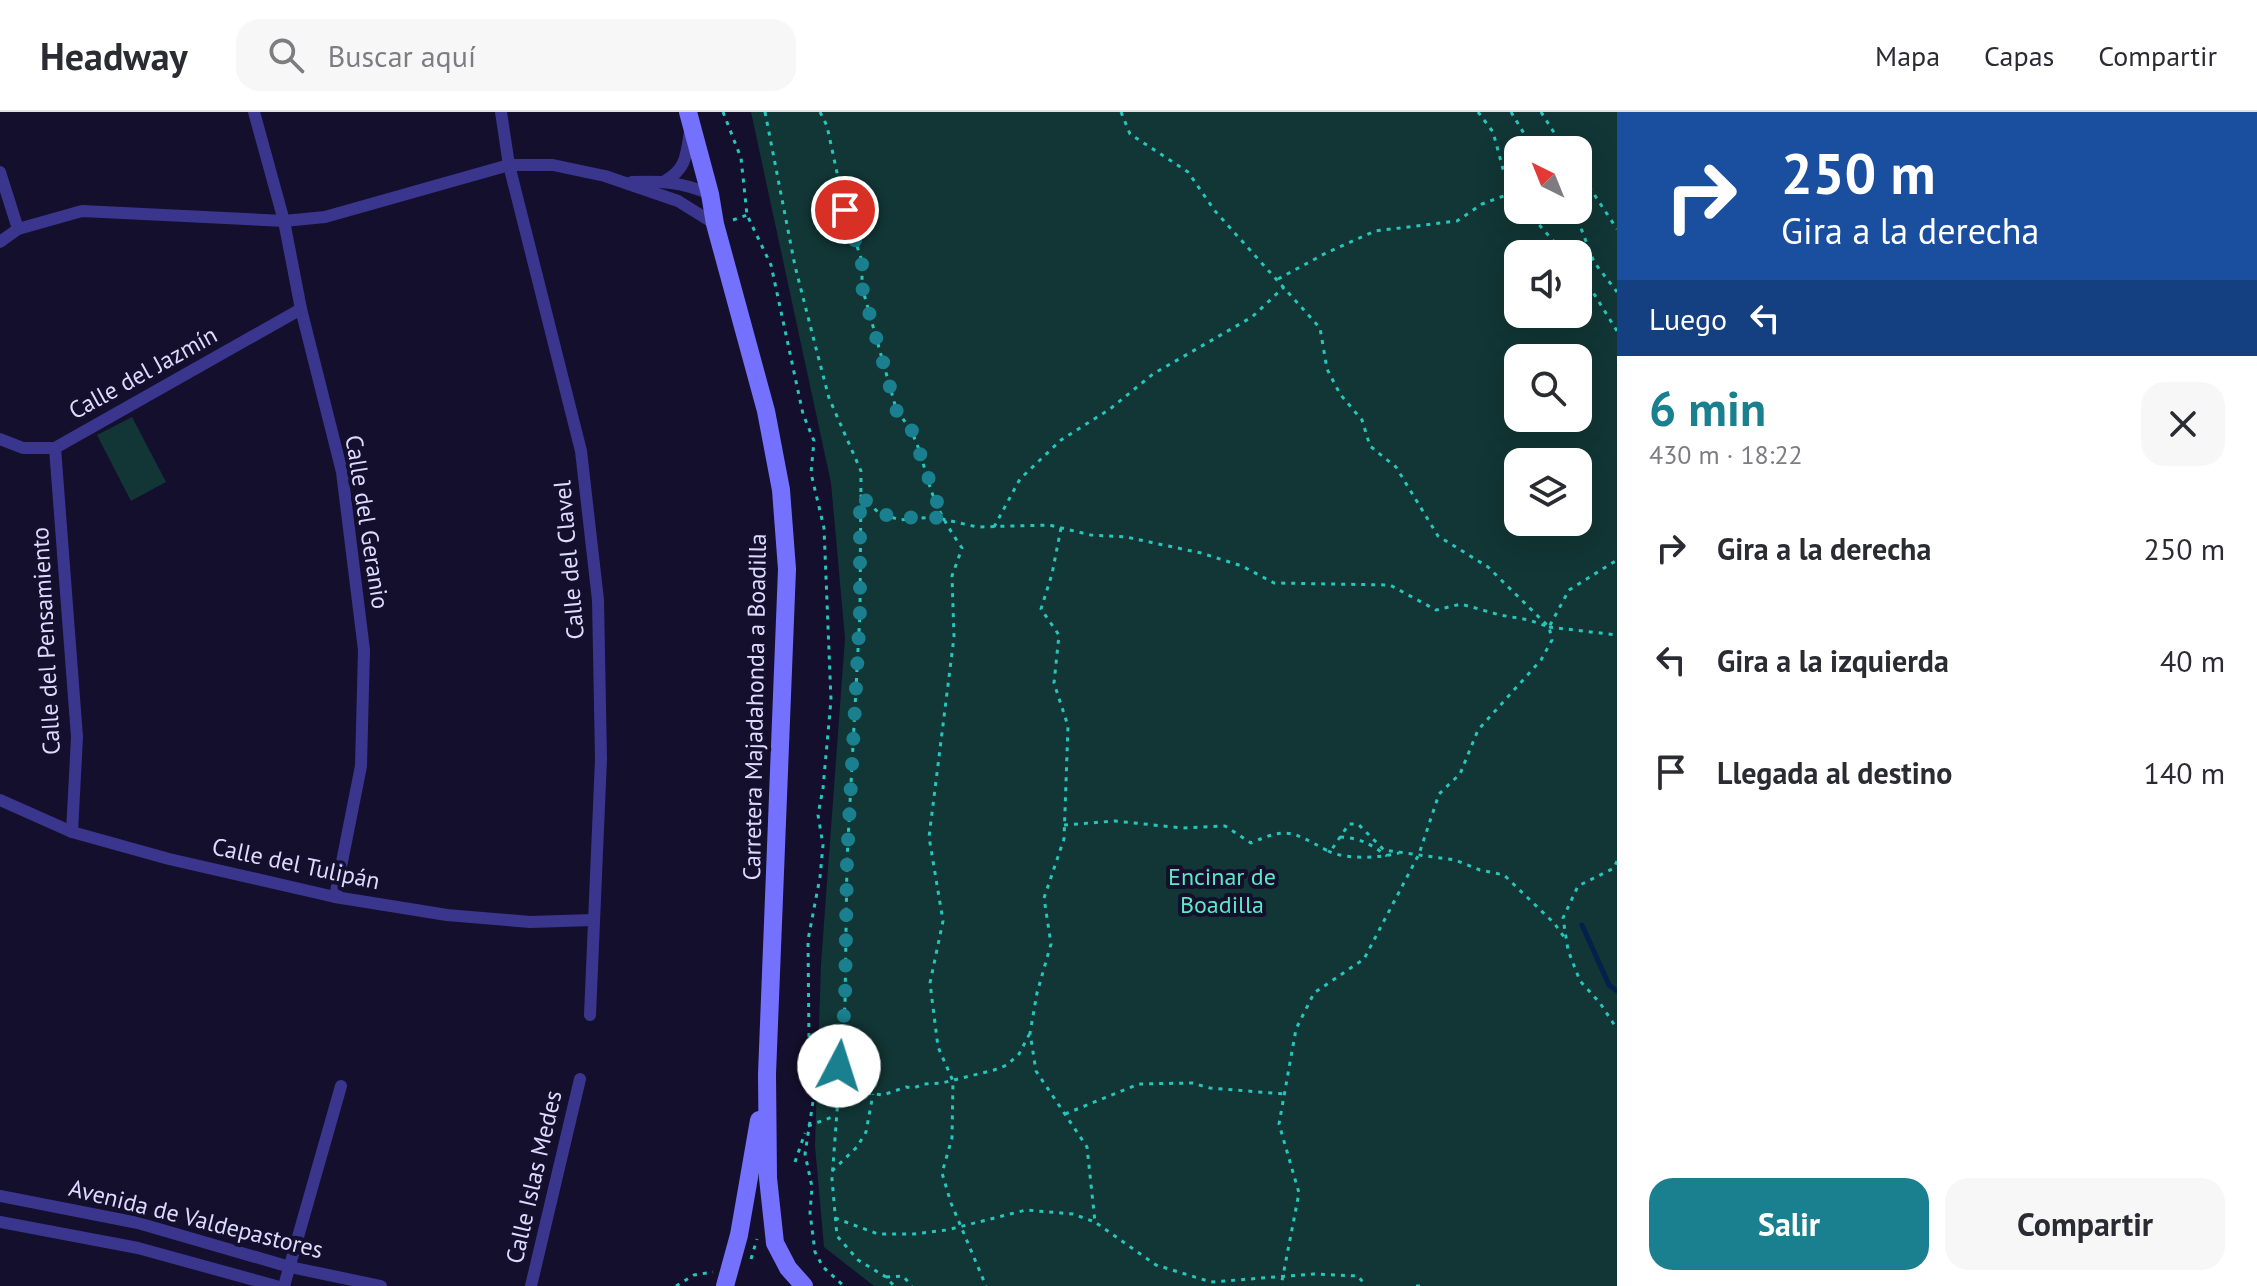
<!DOCTYPE html>
<html lang="es">
<head>
<meta charset="utf-8">
<style>
  :root { --surface:#fff; --page:#f7f7f7; --text:#2b2b33; --muted:#7c7c81; --line:#e1e1e2; --accent:#1a7f8f }
  body { margin:0; font-family:"PT Sans",sans-serif; background:var(--page); color:var(--text); height:100vh; display:flex; flex-direction:column; font-size:30px; white-space:nowrap }
  * { box-sizing:border-box; margin:0 }
  p { font-size:26px; color:var(--muted) }
  .icon { flex:none; width:44px; height:44px; fill:none; stroke:currentColor; stroke-width:2; stroke-linecap:round; stroke-linejoin:round }
  .map { position:relative; flex:1; overflow:hidden }
  .panel { display:flex; flex-direction:column; background:var(--surface); width:640px }
  .panel>* { flex:none }
  .top-card { background:#1a4fa0; color:#fff; overflow:hidden }
  .needle { width:52px; rotate:317deg }
  .buttons { position:absolute; left:1504px; top:24px; display:grid; gap:16px }
  .buttons a { display:grid; place-items:center; width:88px; height:88px; border-radius:16px; background:var(--surface); box-shadow:0 8px 32px #0002; font-size:40px }
  .pin { position:absolute; display:grid; place-items:center; width:68px; height:68px; color:#fff; margin:-34px; border:4px solid #fff; border-radius:50%; box-shadow:0 2px 8px #0007 }
  .me { position:absolute; width:88px; margin:-44px; rotate:5deg; stroke-linejoin:round; filter:drop-shadow(0 0 6px #0008) }
  .turn { display:flex; align-items:center; gap:28px; height:168px; padding:0 32px; font-size:36px }
  .turn .icon { width:104px; height:104px; stroke-width:2.5 }
  .turn b { display:block; font-size:56px; line-height:68px }
  .then { display:flex; align-items:center; height:76px; padding:0 32px; background:#0003; gap:16px; font-size:30px }
  .round { display:grid; place-items:center; flex:none; width:84px; height:84px; border-radius:24px; background:var(--page) }
  .summary { display:flex; align-items:center; justify-content:space-between; height:136px; padding:0 32px }
  h1 { font-size:48px; font-weight:700; line-height:60px; color:var(--accent) }
  .primary-button { display:flex; gap:16px; margin-top:auto; padding:16px 32px }
  .primary-button a { flex:1; height:92px; border-radius:24px; background:var(--accent); color:#fff; font-size:32px; font-weight:700; line-height:92px; text-align:center }
  .primary-button a+a { background:var(--page); color:var(--text) }
  ul { padding:0; list-style:none }
  li { display:flex; align-items:center; gap:24px; height:112px; padding:0 32px }
  li div { flex:1 }
  li b { display:block; font-size:30px }
  li em { font-style:normal }
  header { display:flex; align-items:center; gap:48px; box-sizing:border-box; height:112px; padding:0 40px; background:var(--surface); border-bottom:2px solid var(--line) }
  header strong { font-size:38px }
  nav { display:flex; gap:44px; margin-inline-start:auto; font-size:28px }
  .search { width:560px; height:72px; background:var(--page); display:flex; align-items:center; gap:20px; box-sizing:border-box; padding:0 28px; border-radius:24px; color:var(--muted); font-size:30px }
  main { display:flex; flex:1; min-height:0 }
  .map>svg:first-child { display:block }
  .green { fill:#113635; fill-rule:evenodd }
  .lines { fill:none; stroke-linecap:round; stroke-linejoin:round }
  .stream { stroke:#06204d; stroke-width:5 }
  .path { stroke:#26c6bd; stroke-width:3; stroke-dasharray:4 6; stroke-linecap:butt }
  .street { stroke:#3a368e; stroke-width:12 }
  .secondary { stroke:#7571ff; stroke-width:18 }
  .route { stroke:#1a7f8f; stroke-width:14; stroke-dasharray:0 25.2 }
  .labels { text-anchor:middle; stroke-width:8; stroke-linejoin:round; paint-order:stroke }
  .street-label { font-size:24px; fill:#dedaff; stroke:#140f2c }
  .park-label { font-size:24px; fill:#5beac7; stroke:#140f2c }
</style>
</head>
<body>
<header>
<strong>Headway</strong>
<div class="search"><svg class="icon" aria-label="search" viewBox="0 0 24 24"><circle cx="10" cy="10" r="6"/><path d="M15 15l6 6"/></svg>Buscar aquí</div>
<nav><a>Mapa</a><a>Capas</a><a>Compartir</a></nav>
</header>
<main>
<div class="map">
<svg width="1617" height="1174" viewBox="0 0 1617 1174">
  <rect width="100%" height="100%" fill="#140f2c"/>
  <!-- green -->
  <g class="green">
    <path d="M 751,0 L 1617,0 L 1617,1174 L 874,1174 L 824,1135 L 815,1034 L 821,852 L 845,526 L 831,371 ZM 1518,38 L 1578,38 L 1578,98 L 1518,98 ZM 1518,142 L 1578,142 L 1578,202 L 1518,202 ZM 1578,246 L 1578,306 L 1518,306 L 1518,246 ZM 1578,350 L 1578,410 L 1518,410 L 1518,350 Z"/>
    <polygon points="132,305 166,370 131,389 97,323"/>
  </g>
  <g class="lines">
    <!-- stream -->
    <polyline class="stream" points="1582,813 1609,873 1617,879"/>
    <!-- path -->
    <g class="path">
      <polyline points="723,0 741,46 747,103 771,153 803,302 814,329 811,361 824,416 831,588 823,676 818,703 823,733 820,765 808,828 809,929 815,952 814,983 805,1042 812,1075 810,1101 815,1140 823,1155 844,1174"/>
      <polyline points="765,0 795,154 818,244 829,286 861,359 860,500 847,748 845,892 832,1067 837,1124 858,1148 886,1165 894,1174"/>
      <path d="M 820,0 L 827,14 L 845,98 L 862,149 L 862,175 L 897,300 C 922,327 921,353 934,386 C 941,404 951,420 962,436 L 952,464 L 954,525 L 929,725 L 943,809 L 930,871 L 938,935 L 953,969 L 952,1026 L 942,1061 L 951,1091 L 986,1174"/>
      <polyline points="1121,0 1130,22 1188,60 1215,99 1320,216 1327,257 1340,282 1362,308 1370,334 1396,355 1438,424 1488,455 1549,515 1552,528 1541,548 1478,618 1460,662 1439,682 1419,742 1364,847 1314,881 1296,917 1279,1012 1299,1081 1281,1174"/>
      <polyline points="1478,0 1493,20 1503,57 1518,81"/>
      <polyline points="1511,0 1534,38"/>
      <polyline points="1541,0 1565,38"/>
      <polyline points="1578,58 1617,117"/>
      <polyline points="1526,98 1565,142"/>
      <polyline points="1574,98 1594,150 1617,180"/>
      <polyline points="733,108 747,103"/>
      <polyline points="1578,156 1617,219"/>
      <polyline points="1278,167 1326,141 1375,119 1457,109 1482,92 1517,79"/>
      <polyline points="860,383 879,401 900,408 934,405 977,415 1049,413 1091,423 1126,425 1201,441 1242,454 1274,471 1390,473 1436,498 1461,492 1500,503 1529,508 1549,515 1569,478 1617,448"/>
      <polyline points="994,415 1020,367 1061,328 1110,297 1153,262 1252,205 1284,175"/>
      <polyline points="1061,416 1052,462 1041,497 1059,523 1054,571 1068,614 1064,727 1044,786 1051,832 1037,881 1030,921 1036,959 1087,1035 1095,1110 1156,1153 1211,1170 1314,1162 1358,1164 1366,1174"/>
      <polyline points="1549,515 1617,523"/>
      <path d="M 1064,713 L 1115,709 L 1183,716 L 1225,714 L 1251,731 C 1287,715 1291,719 1326,738 L 1332,737 L 1349,712 L 1358,712 L 1384,738 L 1455,748 L 1480,758 L 1504,763 L 1554,811 L 1567,829"/>
      <path d="M 1340,725 C 1361,726 1370,732 1387,744"/>
      <path d="M 1328,739 C 1347,748 1379,746 1399,741"/>
      <polyline points="1617,749 1614,756 1578,774 1563,806 1568,838 1580,869 1600,891 1617,917"/>
      <polyline points="838,986 855,980 883,983 906,975 914,976 923,972 942,971 994,958 1007,953 1019,942 1030,921"/>
      <polyline points="1065,1002 1139,972 1192,971 1210,976 1284,982"/>
      <polyline points="808,1014 835,1004"/>
      <polyline points="795,1050 805,1021"/>
      <polyline points="832,1059 857,1035 866,1020 873,982"/>
      <polyline points="835,1106 878,1122 913,1122 947,1118 1026,1098 1073,1102 1095,1110"/>
      <polyline points="751,1147 757,1127"/>
      <polyline points="886,1165 903,1164 912,1174"/>
      <polyline points="676,1174 694,1163 713,1160"/>
      <polyline points="1416,1174 1423,1174"/>
    </g>
    <!-- street -->
    <g class="street">
      <polyline points="254,0 284,109 301,197 342,360 364,538 361,654 335,785"/>
      <polyline points="501,0 509,53 581,339 598,488 601,647 590,903"/>
      <polyline points="0,60 18,117"/>
      <path d="M 665,69 C 687,56 686,43 690,19"/>
      <path d="M 632,70 C 663,69 681,70 710,82"/>
      <polyline points="0,130 18,117 82,99 284,109 325,105 509,53 553,53 605,64 678,89 715,112"/>
      <polyline points="0,327 23,336 55,336 301,197"/>
      <polyline points="55,336 77,625 72,720"/>
      <polyline points="0,688 72,720 169,747 335,785 447,803 530,810 592,808"/>
      <polyline points="0,1084 138,1111 290,1155 381,1174"/>
      <polyline points="0,1110 138,1136 276,1174"/>
      <polyline points="284,1174 341,974"/>
      <polyline points="531,1174 580,967"/>
    </g>
    <!-- secondary -->
    <g class="secondary">
      <polyline points="688,0 710,82 715,112 766,299 781,378 787,457 767,962 768,1066 775,1131 788,1156 804,1174"/>
      <polyline points="725,1174 739,1123 759,1008"/>
    </g>
  </g>
  <g class="lines">
    <!-- route -->
    <path class="route" d="M 839,954 L 845,892 L 847,748 L 860,500 L 860,383 C 901,422 901,398 943,407 L 911,316 L 897,300 L 862,175 L 862,149 L 845,98"/>
  </g>
  <g class="labels">
    <!-- street labels -->
    <g class="street-label">
      <text transform="translate(143 261) rotate(-29)" y="8">Calle del Jazmín</text>
      <text transform="translate(367 410) rotate(81)" y="8">Calle del Geranio</text>
      <text transform="translate(569 448) rotate(-95)" y="8">Calle del Clavel</text>
      <text transform="translate(46 529) rotate(-93)" y="8">Calle del Pensamiento</text>
      <text transform="translate(755 595) rotate(-89)" y="8">Carretera Majadahonda a Boadilla</text>
      <text transform="translate(296 752) rotate(12)" y="8">Calle del Tulipán</text>
      <text transform="translate(534 1065) rotate(-77)" y="8">Calle Islas Medes</text>
      <text transform="translate(196 1107) rotate(14)" y="8">Avenida de Valdepastores</text>
    </g>
    <!-- park labels -->
    <g class="park-label">
      <text x="1222" y="773">Encinar de<tspan x="1222" dy="28">Boadilla</tspan></text>
    </g>
  </g>
</svg>
<div class="buttons">
<a><svg class="needle" viewBox="-14 -14 28 28"><path d="M0-13l5 13h-10z" fill="#e53935"/><path d="M0 13l5-13h-10z" fill="#7c7c81"/></svg></a>
<a><svg class="icon" aria-label="sound" viewBox="0 0 24 24"><path d="M4 9h4l5-4v14l-5-4H4zM17 9q2 3 0 6"/></svg></a>
<a><svg class="icon" aria-label="search" viewBox="0 0 24 24"><circle cx="10" cy="10" r="6"/><path d="M15 15l6 6"/></svg></a>
<a><svg class="icon" aria-label="layers" viewBox="0 0 24 24"><path d="M12 4l9 5-9 5-9-5zM3 14l9 5 9-5"/></svg></a>
</div>
<div class="pin" style="left:845px;top:98px;background:#d93025"><svg class="icon" aria-label="arrive" viewBox="0 0 24 24"><path d="M6 21V4h12l-3 4 3 4H6"/></svg></div>
<svg class="me" style="left:839px;top:954px" viewBox="-20 -20 40 40"><circle r="19" fill="#fff"/><path d="M0-13L10 11 0 6-10 11z" fill="#1a7f8f"/></svg>
</div>
<section class="panel">
<div class="top-card">
<div class="turn"><svg class="icon" aria-label="right" viewBox="0 0 24 24"><path d="M7 20v-9h11M14 6l5 5-5 5"/></svg><div><b>250 m</b>Gira a la derecha</div></div>
<div class="then">Luego<svg class="icon" aria-label="left" viewBox="0 0 24 24"><path d="M17 20v-9H6M10 6l-5 5 5 5"/></svg></div>
</div>
<div class="summary"><div><h1>6 min</h1><p>430 m · 18:22</p></div><a class="round"><svg class="icon" aria-label="close" viewBox="0 0 24 24"><path d="M6 6l12 12M18 6L6 18"/></svg></a></div>
<ul>
<li><svg class="icon" aria-label="right" viewBox="0 0 24 24"><path d="M7 20v-9h11M14 6l5 5-5 5"/></svg><div><b>Gira a la derecha</b></div><em>250 m</em></li>
<li><svg class="icon" aria-label="left" viewBox="0 0 24 24"><path d="M17 20v-9H6M10 6l-5 5 5 5"/></svg><div><b>Gira a la izquierda</b></div><em>40 m</em></li>
<li><svg class="icon" aria-label="arrive" viewBox="0 0 24 24"><path d="M6 21V4h12l-3 4 3 4H6"/></svg><div><b>Llegada al destino</b></div><em>140 m</em></li>
</ul>
<div class="primary-button"><a>Salir</a><a>Compartir</a></div>
</section>
</main>
</body>
</html>
